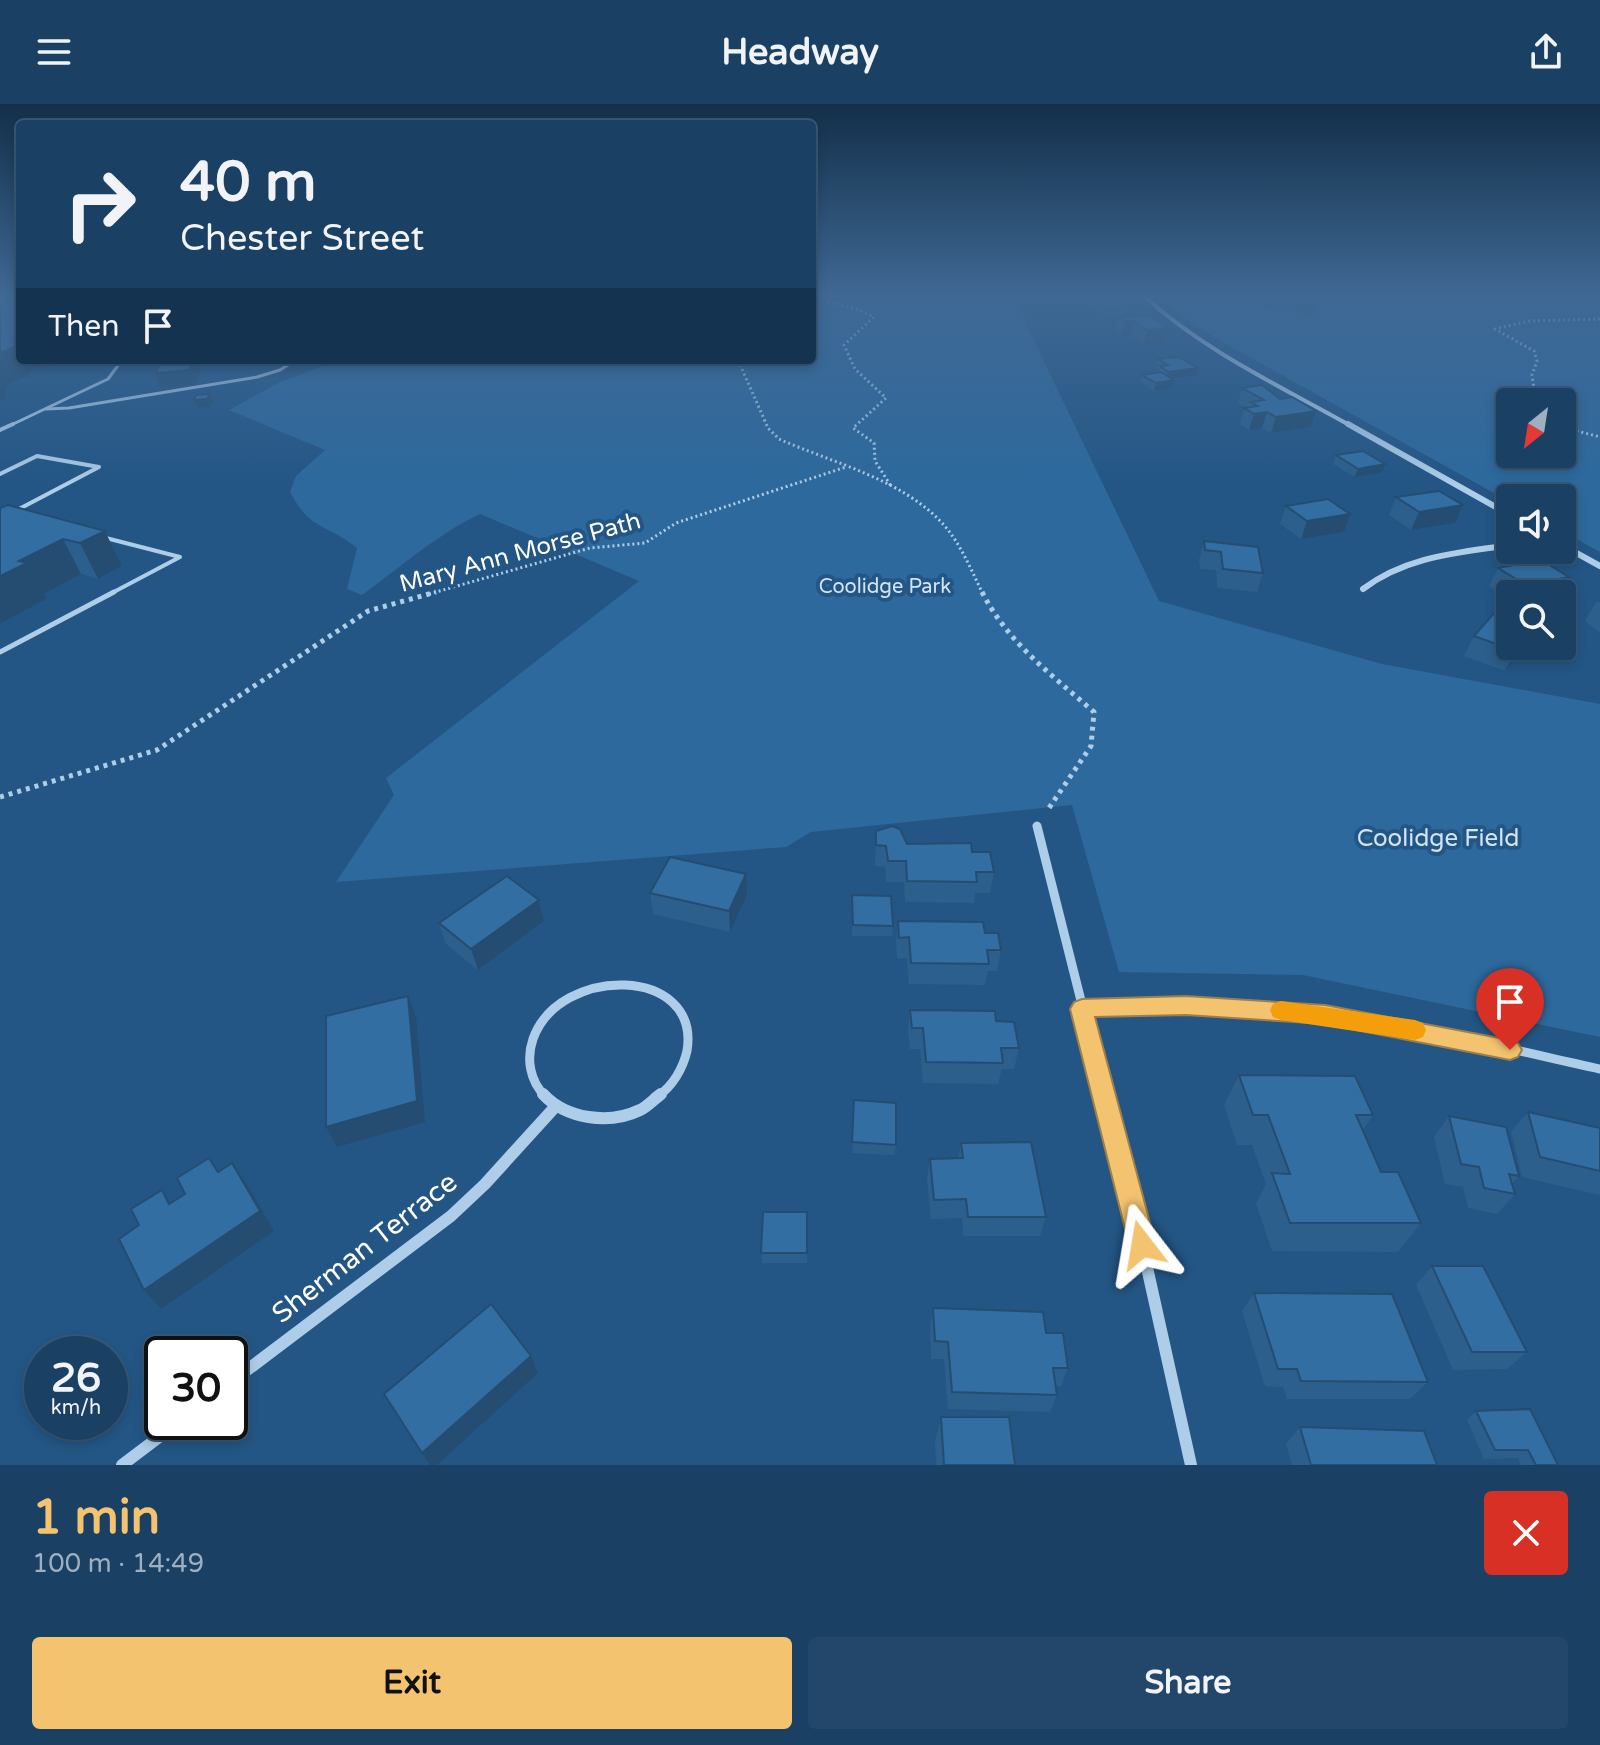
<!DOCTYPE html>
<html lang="en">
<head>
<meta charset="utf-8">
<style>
  :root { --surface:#1a4064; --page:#23476a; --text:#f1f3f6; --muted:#9fafbf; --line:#385978; --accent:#f3c370 }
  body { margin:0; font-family:"Varela Round",sans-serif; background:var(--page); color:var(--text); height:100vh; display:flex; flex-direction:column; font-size:30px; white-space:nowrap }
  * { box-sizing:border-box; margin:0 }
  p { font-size:26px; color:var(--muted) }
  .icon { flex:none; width:44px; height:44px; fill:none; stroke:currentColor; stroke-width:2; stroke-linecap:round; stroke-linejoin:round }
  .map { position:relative; height:1361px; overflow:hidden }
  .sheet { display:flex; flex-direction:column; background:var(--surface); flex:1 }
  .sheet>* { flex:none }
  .banner { position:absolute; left:16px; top:16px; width:800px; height:244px; border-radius:8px; box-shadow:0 4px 12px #0003,0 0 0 2px var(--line); background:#1a4064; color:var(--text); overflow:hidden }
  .needle { width:52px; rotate:210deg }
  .buttons { position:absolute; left:1496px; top:284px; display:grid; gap:16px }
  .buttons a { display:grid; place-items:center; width:80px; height:80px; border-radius:8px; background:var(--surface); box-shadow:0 4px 12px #0003,0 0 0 2px var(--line); font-size:40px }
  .speed { position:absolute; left:24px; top:1232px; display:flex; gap:16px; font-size:40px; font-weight:700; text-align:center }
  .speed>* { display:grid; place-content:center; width:104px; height:104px; border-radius:50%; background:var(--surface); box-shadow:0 4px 12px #0003,0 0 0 2px var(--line); line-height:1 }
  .speed small { font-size:20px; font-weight:400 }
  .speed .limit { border:4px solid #111; border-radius:12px; background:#fff; color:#111 }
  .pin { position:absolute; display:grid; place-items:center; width:68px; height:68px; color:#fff; margin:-82px -34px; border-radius:50% 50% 50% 0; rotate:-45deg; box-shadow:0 0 8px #0007 }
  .pin .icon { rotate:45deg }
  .me { position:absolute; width:88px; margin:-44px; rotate:346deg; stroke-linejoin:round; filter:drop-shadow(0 0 6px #0008) }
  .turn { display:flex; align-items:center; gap:28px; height:168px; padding:0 32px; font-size:36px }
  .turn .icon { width:104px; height:104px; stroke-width:2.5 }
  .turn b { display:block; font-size:56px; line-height:68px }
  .then { display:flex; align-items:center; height:76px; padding:0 32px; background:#0003; gap:16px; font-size:30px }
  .round { display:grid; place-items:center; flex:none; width:84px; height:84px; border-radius:8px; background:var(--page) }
  .summary { display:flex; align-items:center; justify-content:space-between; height:136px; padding:0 32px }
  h1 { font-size:48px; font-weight:700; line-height:60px; color:var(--accent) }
  .button { display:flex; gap:16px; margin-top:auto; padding:16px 32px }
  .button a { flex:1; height:92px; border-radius:8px; background:var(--accent); color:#111; font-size:32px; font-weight:700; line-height:92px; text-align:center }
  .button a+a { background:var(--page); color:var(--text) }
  header { display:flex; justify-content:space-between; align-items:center; height:104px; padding:0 32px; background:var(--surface); font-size:36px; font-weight:700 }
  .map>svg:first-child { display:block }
  .green { fill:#2d699d; fill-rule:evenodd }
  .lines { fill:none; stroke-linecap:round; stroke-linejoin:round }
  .path-far1 { stroke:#adcde8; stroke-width:3; stroke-dasharray:2 3; stroke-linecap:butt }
  .path { stroke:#adcde8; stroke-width:5; stroke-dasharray:4 5; stroke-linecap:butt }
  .lane-far2 { stroke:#adcde8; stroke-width:3 }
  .lane-far1 { stroke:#adcde8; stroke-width:4 }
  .lane { stroke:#adcde8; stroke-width:5 }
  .street-far3 { stroke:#adcde8; stroke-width:4 }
  .street-far2 { stroke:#adcde8; stroke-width:6 }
  .street-far1 { stroke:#adcde8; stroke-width:9 }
  .street { stroke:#adcde8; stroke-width:12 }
  .wall { fill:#2c5f8b }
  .shaded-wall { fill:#244d71 }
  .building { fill:#336ea2; stroke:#244d71; stroke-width:2 }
  .route { fill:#f3c370; stroke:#9e7f49; stroke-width:2 }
  .slow { fill:#f59e0b }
  .labels { text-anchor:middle; stroke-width:8; stroke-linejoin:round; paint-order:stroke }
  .far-park-label { font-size:20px; fill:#d1e5f7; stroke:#235685 }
  .street-label { font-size:24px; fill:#fff; stroke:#235685 }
  .park-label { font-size:24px; fill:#d1e5f7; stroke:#235685 }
  .near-street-label { font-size:28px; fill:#fff; stroke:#235685 }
</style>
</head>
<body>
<header><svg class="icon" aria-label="menu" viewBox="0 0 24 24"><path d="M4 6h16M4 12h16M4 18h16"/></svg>Headway<svg class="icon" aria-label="share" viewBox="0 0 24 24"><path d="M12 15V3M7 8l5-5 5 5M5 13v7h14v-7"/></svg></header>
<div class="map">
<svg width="1600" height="1361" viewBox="0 0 1600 1361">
  <rect width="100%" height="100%" fill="#235685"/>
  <!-- green -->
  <g class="green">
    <path d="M 812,192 L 1016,192 L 1027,222 L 1159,497 L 1382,560 L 1600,600 L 1600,933 L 1303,871 L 1119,868 L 1072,701 L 811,728 L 786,743 L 336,778 L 394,691 L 386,674 L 639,477 L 480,410 C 436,431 401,463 362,491 L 347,485 L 357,444 C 327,419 311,428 290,388 L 296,372 L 325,346 L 229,306 L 280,278 L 339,256 L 812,256 Z"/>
    <path d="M 1160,192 L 1260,192 L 1264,195 L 1261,203 L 1315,211 L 1320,201 L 1306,192 L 1600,192 L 1600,448 L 1562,427 L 1562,394 L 1510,394 L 1510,398 L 1217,235 L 1184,214 ZM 1510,298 L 1562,298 L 1562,350 L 1510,350 Z"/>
  </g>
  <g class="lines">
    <!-- path-far1 -->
    <g class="path-far1">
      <polyline points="812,195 855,204 874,213 844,241 855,265 886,294 853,324 874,339 875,357 891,382"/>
      <path d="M 738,256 L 768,324 L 779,335 C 833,359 902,375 943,420 C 961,440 971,466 983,490"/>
      <polyline points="1543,298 1535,291 1532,271 1537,257 1534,247 1495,225 1529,217 1600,215"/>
      <polyline points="1562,323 1600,333"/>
      <polyline points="429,490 590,444 645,439 676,419 846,363"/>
    </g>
    <!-- path -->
    <g class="path">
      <path d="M 982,488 C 1008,539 1052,571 1094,608 L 1091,642 L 1049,704"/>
      <polyline points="0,693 157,646 368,507 436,488"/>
    </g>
    <!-- lane-far2 -->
    <g class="lane-far2">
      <polyline points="46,305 69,304 257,273 280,266 296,256"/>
      <polyline points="9,322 108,275 122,256"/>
    </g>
    <!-- lane-far1 -->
    <g class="lane-far1">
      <polyline points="0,326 13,320"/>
      <polyline points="0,370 37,352 99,363 0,415"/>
      <polyline points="102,433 180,453 110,490"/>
    </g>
    <!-- lane -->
    <polyline class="lane" points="0,548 114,488"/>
    <!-- street-far3 -->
    <path class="street-far3" d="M 1144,192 C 1204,247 1280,282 1351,322"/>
    <!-- street-far2 -->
    <g class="street-far2">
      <polyline points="1348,320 1510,411"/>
      <polyline points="1562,441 1600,462"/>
      <path d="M 1363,485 C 1407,452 1458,449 1510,441"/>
    </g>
    <!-- street-far1 -->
    <g class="street-far1">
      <polyline points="1037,722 1105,992"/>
      <path d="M 1082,905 C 1163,902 1244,901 1325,911 C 1418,922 1509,945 1600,965"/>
      <path d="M 545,992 C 530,977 526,955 533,935 C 559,861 701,861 687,947 C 683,964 673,982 658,992"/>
    </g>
    <!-- street -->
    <g class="street">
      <path d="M 543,990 C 566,1015 609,1021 640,1006 C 647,1003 654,995 661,990"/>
      <polyline points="1104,990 1142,1141 1191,1361"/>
      <polyline points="230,1279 451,1112 485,1080 555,1003"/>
      <polyline points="122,1361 179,1318"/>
    </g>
  </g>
  <!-- wall -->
  <g class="wall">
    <polygon points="1092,194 1127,204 1126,211 1104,212 1091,201"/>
    <polygon points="1148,211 1164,238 1144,240 1131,231 1122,232 1116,227 1119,213"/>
    <polygon points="1158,255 1196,272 1172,275 1173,284 1154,287 1141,278 1142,271 1158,269 1159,264 1157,263"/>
    <polygon points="1242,284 1316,307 1311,323 1271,329 1262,324 1249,326 1240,320 1244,304 1246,304 1238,299"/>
    <polygon points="1336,351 1382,369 1354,373 1333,360"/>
    <polygon points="1396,393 1455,419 1411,426 1389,411"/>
    <polygon points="8,401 122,462 98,475 81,470 44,490 46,495 0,520 0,404"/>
    <polygon points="1286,402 1344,428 1301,435 1280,420"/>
    <polygon points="1204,437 1263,469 1257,488 1217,484 1216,466 1200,465 1199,456"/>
    <polygon points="1498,464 1569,473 1560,490 1510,490 1510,496 1489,482"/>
    <polygon points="1596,498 1600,498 1600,529 1585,517"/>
    <polygon points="1474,532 1510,542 1525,542 1505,567 1464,552"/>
    <polygon points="876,727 907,740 972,748 994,768 990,789 975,789 974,799 905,798 904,778 886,778 885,763 875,762"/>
    <polygon points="746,770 747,791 730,828 653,810 650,789"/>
    <polygon points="852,791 893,822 892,832 852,832"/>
    <polygon points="539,796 544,817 478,866 446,840 439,819"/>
    <polygon points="898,817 985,829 1001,846 997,867 988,867 985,881 909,880 907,854 897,855 896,838"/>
    <polygon points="910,906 996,917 1019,944 1014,965 1002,965 998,980 923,979 920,945 910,945 908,927"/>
    <polygon points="1239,971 1373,1011 1363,1026 1381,1068 1421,1119 1398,1148 1272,1147 1256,1099 1266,1080 1252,1041 1237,1041 1224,1001"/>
    <polygon points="854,996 896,1041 894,1051 852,1049"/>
    <polygon points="1528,1008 1600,1024 1600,1090 1599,1091 1522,1073 1511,1028"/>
    <polygon points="1449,1012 1519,1072 1512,1080 1515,1090 1497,1110 1468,1104 1463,1083 1445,1080 1434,1033"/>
    <polygon points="961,1039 1046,1113 1040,1132 963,1132 962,1114 931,1115 927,1075 930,1055 958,1055"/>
    <polygon points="807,1108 807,1159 762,1159 761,1149"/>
    <polygon points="1432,1162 1527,1248 1507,1265 1453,1266 1416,1181"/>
    <polygon points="1254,1189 1428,1278 1410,1295 1287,1295 1283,1283 1265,1282 1242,1207"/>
    <polygon points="933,1204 1046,1229 1068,1264 1061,1282 1056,1282 1057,1291 1050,1308 948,1305 944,1255 931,1255 930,1223"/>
    <polygon points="1476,1307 1558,1361 1521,1361 1518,1354 1484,1355 1467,1316"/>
    <polygon points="941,1313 1015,1361 936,1361 935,1337"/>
    <polygon points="1300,1323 1437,1361 1292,1361 1286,1340"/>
  </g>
  <!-- shaded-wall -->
  <g class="shaded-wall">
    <polygon points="1134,217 1131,231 1122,232 1125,218"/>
    <polygon points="1168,224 1164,238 1144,240 1147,226"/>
    <polygon points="20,236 20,256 98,256 96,259 33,264 28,272 9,280 5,285 7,290 4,295 0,296 0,249"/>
    <polygon points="193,256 197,256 201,266 195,281 161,284 155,269"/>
    <polygon points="1198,264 1196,272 1166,275 1168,268"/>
    <polygon points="1174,276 1173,284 1154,287 1156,279"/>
    <polygon points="210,290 213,297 210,303 197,304 194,296"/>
    <polygon points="1316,307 1311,323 1271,329 1276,313"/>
    <polygon points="1267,308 1262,324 1249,326 1254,310"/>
    <polygon points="1385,360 1382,369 1354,373 1358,365"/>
    <polygon points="1463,401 1455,419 1411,426 1419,408"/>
    <polygon points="1350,410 1344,428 1301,435 1307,417"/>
    <polygon points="105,427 122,462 98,475 80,439"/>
    <polygon points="63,435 81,470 44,490 46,495 0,520 0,472 19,457"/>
    <polygon points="1569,473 1560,490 1521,490 1526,481"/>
    <polygon points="1520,542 1525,542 1505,567 1516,547"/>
    <polygon points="746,770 747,791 730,828 729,807"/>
    <polygon points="539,796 544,817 478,866 471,845"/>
    <polygon points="408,892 416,913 425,1018 337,1043 326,1023"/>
    <polygon points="232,1059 246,1079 274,1127 161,1205 144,1186"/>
    <polygon points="531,1252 538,1269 437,1361 430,1361 422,1349"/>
  </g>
  <!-- building -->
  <g class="building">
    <polygon points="0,192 20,192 20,236 14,243 0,249"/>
    <polygon points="1114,193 1127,204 1105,205 1092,194"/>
    <polygon points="1148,211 1168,224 1147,226 1134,217 1125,218 1119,213"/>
    <polygon points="1179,253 1198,264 1168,268 1160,262 1168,261 1158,255"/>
    <polygon points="162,256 193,256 189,266 155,269"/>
    <polygon points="1161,268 1174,276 1156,279 1142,271"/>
    <polygon points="1262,281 1280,295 1292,293 1316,307 1276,313 1267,308 1254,310 1244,304 1258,302 1251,298 1264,296 1242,284"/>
    <polygon points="210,290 207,295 194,296 196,291"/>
    <polygon points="1363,347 1385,360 1358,365 1336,351"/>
    <polygon points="1439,387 1463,401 1419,408 1396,393"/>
    <polygon points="1328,395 1350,410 1307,417 1286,402"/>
    <polygon points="8,401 105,427 80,439 63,435 19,457 27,459 0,472 0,404"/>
    <polygon points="1204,437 1258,443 1263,469 1223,465 1221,448 1205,446"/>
    <polygon points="1541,456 1569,473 1526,481 1498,464"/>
    <polygon points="1495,508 1510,513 1510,542 1520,542 1516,547 1474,532"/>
    <polygon points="892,722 900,725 907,740 971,739 972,748 990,748 994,768 976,768 977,778 907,777 906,757 888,757 886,742 876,741 876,727"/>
    <polygon points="670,753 746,770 729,807 650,789"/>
    <polygon points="507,772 539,796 471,845 439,819"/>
    <polygon points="852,791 891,792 893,822 853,821"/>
    <polygon points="898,817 983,818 985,829 998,829 1001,846 987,846 989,860 911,859 909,833 899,834"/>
    <polygon points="408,892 417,997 326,1023 326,912"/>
    <polygon points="910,906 995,907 996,917 1014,918 1019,944 1001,944 1003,959 926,958 923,924 912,924"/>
    <polygon points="1239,971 1355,972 1373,1011 1356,1011 1381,1068 1398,1068 1421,1119 1290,1119 1272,1069 1290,1070 1268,1011 1253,1011"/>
    <polygon points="854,996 896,999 896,1041 852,1038"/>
    <polygon points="1528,1008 1600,1024 1600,1067 1540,1053"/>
    <polygon points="1449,1012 1506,1023 1519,1072 1509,1070 1515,1090 1484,1084 1479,1063 1461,1060"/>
    <polygon points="1031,1038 1046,1113 968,1113 966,1095 934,1096 930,1055 963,1054 961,1039"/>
    <polygon points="209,1054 218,1068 232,1059 260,1107 144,1186 119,1135 139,1121 131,1105 162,1086 169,1100 185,1090 177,1074"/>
    <polygon points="763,1108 807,1108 807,1149 761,1149"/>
    <polygon points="1432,1162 1483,1162 1527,1248 1472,1248"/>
    <polygon points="1254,1189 1392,1190 1428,1278 1301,1277 1297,1265 1278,1265"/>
    <polygon points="491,1200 531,1252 422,1349 384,1290"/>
    <polygon points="933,1204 1043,1208 1046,1229 1063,1229 1068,1264 1053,1264 1057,1291 952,1288 948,1238 935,1237"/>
    <polygon points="1530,1305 1558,1361 1536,1361 1528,1346 1495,1346 1476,1307"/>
    <polygon points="941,1313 1009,1313 1015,1361 944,1361"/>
    <polygon points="1300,1323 1424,1327 1437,1361 1311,1361"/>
  </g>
  <!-- sky -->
  <linearGradient id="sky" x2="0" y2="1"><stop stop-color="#132f49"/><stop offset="0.5" stop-color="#3f6894"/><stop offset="1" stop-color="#3f6894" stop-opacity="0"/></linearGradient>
  <rect width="1600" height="382" fill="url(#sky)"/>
  <!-- route -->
  <polygon class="route" points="1186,892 1325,901 1510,936 1518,939 1522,946 1518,953 1510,956 1325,920 1186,911 1095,913 1156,1141 1152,1151 1142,1155 1133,1151 1129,1141 1070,905 1074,898 1082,895"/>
  <!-- slow -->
  <polygon class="slow" points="1281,897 1415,916 1423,919 1426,926 1423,933 1415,936 1281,916 1273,913 1270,906 1273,900"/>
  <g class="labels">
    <!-- far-park labels -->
    <g class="far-park-label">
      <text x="885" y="489">Coolidge Park</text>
    </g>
    <!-- street labels -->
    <g class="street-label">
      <text transform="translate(520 448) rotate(-15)" y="8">Mary Ann Morse Path</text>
    </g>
    <!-- park labels -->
    <g class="park-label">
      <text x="1438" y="742">Coolidge Field</text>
    </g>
    <!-- near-street labels -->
    <g class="near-street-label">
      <text transform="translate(364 1143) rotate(-38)" y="10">Sherman Terrace</text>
    </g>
  </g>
</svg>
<div class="buttons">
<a><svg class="needle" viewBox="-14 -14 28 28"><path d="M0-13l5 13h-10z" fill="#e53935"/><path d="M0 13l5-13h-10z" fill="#9fafbf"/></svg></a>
<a><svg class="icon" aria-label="sound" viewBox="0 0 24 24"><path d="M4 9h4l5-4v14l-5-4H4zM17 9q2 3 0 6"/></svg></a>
<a><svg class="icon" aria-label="search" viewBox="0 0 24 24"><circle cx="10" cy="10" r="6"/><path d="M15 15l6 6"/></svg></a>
</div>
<div class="speed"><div>26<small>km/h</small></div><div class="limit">30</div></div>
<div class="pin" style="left:1510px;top:946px;background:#d93025"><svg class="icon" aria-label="arrive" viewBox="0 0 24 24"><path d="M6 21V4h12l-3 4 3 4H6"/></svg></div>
<svg class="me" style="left:1142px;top:1141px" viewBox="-20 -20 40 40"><path d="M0-17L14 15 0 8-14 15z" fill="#f3c370" stroke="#fff" stroke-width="4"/></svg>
<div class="banner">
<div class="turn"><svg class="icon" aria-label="right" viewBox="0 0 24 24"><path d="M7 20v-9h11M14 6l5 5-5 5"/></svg><div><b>40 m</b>Chester Street</div></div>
<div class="then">Then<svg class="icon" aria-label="arrive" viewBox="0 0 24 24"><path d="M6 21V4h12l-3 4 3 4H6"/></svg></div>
</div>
</div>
<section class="sheet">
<div class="summary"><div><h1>1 min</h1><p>100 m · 14:49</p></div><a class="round" style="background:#d93025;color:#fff"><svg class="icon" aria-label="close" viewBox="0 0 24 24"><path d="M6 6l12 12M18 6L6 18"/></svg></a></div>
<div class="button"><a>Exit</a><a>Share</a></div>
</section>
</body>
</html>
